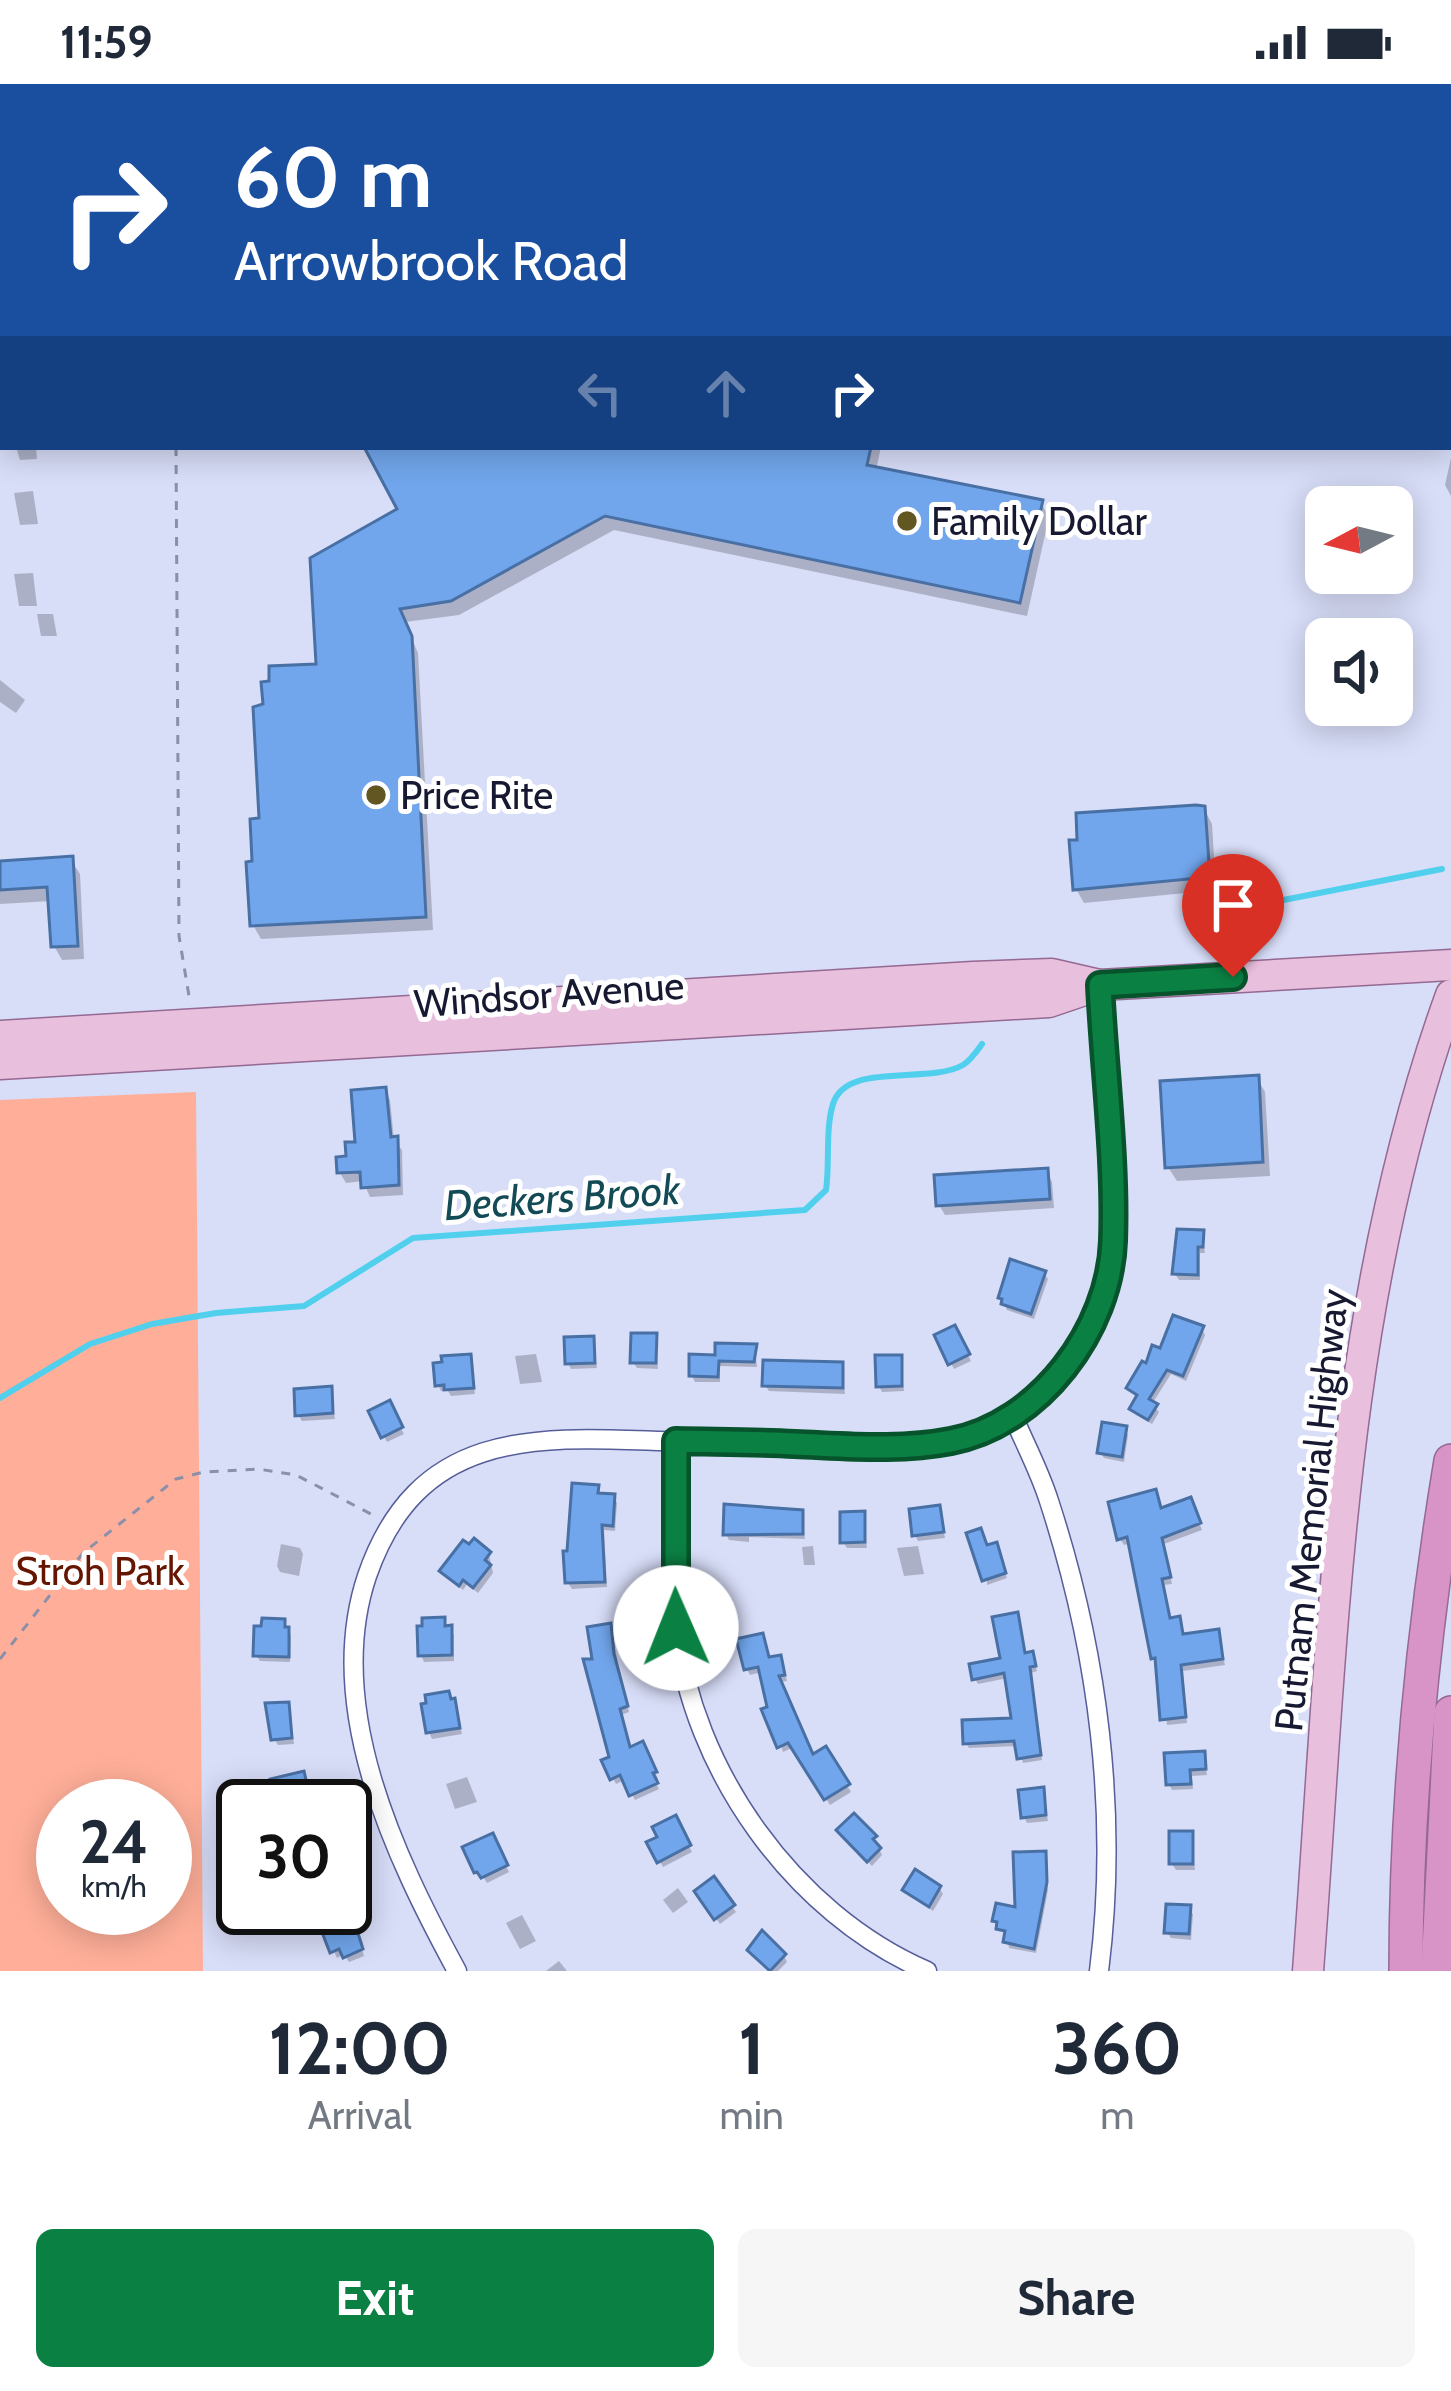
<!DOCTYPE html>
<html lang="en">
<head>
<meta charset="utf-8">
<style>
  :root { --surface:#fff; --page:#f6f6f7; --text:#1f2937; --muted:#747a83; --accent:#0b8043 }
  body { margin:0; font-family:Cabin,sans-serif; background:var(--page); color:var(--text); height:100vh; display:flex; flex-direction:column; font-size:45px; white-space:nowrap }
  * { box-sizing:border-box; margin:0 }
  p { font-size:39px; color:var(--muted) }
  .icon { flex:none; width:66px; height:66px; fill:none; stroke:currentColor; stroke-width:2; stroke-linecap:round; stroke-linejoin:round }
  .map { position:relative; height:1887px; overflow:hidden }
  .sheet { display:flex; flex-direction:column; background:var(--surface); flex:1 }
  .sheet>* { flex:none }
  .banner { position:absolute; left:0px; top:0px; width:1452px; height:366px; box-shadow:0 6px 30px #0003; background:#1a4fa0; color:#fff; overflow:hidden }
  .needle { width:78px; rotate:263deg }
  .tools { position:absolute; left:1305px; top:402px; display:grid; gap:24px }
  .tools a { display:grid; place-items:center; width:108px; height:108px; border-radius:18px; background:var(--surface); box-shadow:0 6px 30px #0003; font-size:60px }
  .speed { position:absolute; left:36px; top:1695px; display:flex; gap:24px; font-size:60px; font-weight:700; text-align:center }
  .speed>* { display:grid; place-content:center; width:156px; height:156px; border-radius:50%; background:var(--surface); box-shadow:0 6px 30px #0003; line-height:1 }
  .speed small { font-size:30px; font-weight:400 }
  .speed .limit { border:6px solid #111; border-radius:18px; background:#fff; color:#111 }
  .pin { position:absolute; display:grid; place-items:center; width:102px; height:102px; color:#fff; margin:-123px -51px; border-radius:50% 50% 50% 0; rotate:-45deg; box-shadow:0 0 12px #0007 }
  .pin .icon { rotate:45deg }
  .me { position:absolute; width:132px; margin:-66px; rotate:359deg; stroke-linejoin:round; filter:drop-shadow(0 0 9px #0008) }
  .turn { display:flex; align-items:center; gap:42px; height:252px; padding:0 36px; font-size:54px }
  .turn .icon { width:156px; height:156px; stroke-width:2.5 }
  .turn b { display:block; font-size:84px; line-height:102px }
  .lanes { display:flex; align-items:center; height:114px; padding:0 36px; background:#0003; justify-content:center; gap:60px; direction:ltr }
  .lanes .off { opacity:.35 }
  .eta { display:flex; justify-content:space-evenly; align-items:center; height:204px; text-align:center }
  .eta b { font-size:72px; font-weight:800; line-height:84px }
  .action { display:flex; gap:24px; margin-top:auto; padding:24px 36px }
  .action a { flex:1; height:138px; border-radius:18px; background:var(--accent); color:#fff; font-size:48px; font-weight:800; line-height:138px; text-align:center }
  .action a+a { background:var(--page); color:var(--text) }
  .status { display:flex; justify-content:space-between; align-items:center; height:84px; padding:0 60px; background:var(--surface); direction:ltr }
  .status svg { height:33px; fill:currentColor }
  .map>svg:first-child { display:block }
  .green { fill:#ffaf99; fill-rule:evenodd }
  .shadow { fill:#0003 }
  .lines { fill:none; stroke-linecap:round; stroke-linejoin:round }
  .stream { stroke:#51d0ee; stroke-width:6 }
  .building { fill:#71a6ec; stroke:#4970a4; stroke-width:3 }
  .street-casing { stroke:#555e98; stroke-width:21 }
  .secondary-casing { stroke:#555e98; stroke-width:30 }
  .primary-casing { stroke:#946992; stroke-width:33 }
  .highway-casing { stroke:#946992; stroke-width:36 }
  .path { stroke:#8b8fa9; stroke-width:3; stroke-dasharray:9 9; stroke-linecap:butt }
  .street { stroke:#fff; stroke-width:18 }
  .secondary { stroke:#f3dfee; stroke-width:27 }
  .primary { stroke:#e8bfdd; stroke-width:30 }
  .highway { stroke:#d894c7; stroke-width:33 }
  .route-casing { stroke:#07532c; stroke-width:30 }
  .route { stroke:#0b8043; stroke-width:21 }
  .poi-dot { fill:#625623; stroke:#fff; stroke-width:4.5 }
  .labels { text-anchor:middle; stroke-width:10; stroke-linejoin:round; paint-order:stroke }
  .poi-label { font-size:39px; fill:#161931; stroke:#fff; text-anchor:start }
  .street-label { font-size:39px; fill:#161931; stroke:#fff }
  .park-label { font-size:39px; fill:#661500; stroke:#fff }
  .water-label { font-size:42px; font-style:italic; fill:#124a56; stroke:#fff }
</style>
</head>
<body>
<div class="status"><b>11:59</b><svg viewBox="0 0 49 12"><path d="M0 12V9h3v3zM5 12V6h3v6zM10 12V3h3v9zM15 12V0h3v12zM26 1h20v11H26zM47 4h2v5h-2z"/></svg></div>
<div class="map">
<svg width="1451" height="1887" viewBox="0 0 1451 1887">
  <rect width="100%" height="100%" fill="#d8ddf8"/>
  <!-- green -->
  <path class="green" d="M 196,1008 L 203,1887 L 0,1887 L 0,1016 ZM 63,1722 L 165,1722 L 165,1824 L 63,1824 Z"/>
  <!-- shadow -->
  <g class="shadow">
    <polygon points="567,0 601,0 601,3 547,3"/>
    <polygon points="769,0 809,0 807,3"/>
    <polygon points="3,10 3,48 0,50 0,11"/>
    <polygon points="16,363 36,363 37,375 20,376"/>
    <polygon points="367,363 881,363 876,386 1041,419 1049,433 1027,532 614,446 459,531 405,538 418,569 433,846 261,855 253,841 255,779 262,737 319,583 402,427"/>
    <polygon points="1451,374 1451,412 1445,401"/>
    <polygon points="33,407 38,440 20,441 14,409"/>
    <polygon points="33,489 37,522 19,522 14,490"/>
    <polygon points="37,530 53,530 57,552 41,552"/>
    <polygon points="0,596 25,616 16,629 0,618"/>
    <polygon points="1204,725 1212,740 1216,806 1084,819 1076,805"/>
    <polygon points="71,776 80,790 84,875 62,876 54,862 51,817 0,820 0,780"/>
    <polygon points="1257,994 1265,1008 1270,1092 1177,1097 1168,1083"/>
    <polygon points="385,1006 390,1016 394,1056 402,1066 403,1111 370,1113 363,1097 346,1099 340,1089"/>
    <polygon points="1046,1087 1052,1098 1054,1124 945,1131 939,1121"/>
    <polygon points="1202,1149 1205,1169 1200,1169 1200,1196 1179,1196 1175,1190"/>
    <polygon points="1044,1189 1048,1195 1034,1235 1007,1226 1001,1213"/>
    <polygon points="954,1244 971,1277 954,1285 938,1253"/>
    <polygon points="1202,1245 1205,1251 1186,1297 1171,1290 1152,1320 1159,1328 1152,1340 1136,1331 1133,1325 1139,1314 1129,1304 1162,1268"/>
    <polygon points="655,1252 658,1285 637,1284 633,1278"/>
    <polygon points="592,1255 597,1284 571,1285 568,1279"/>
    <polygon points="755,1263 757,1283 720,1282 720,1298 695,1298 692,1292 718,1274"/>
    <polygon points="536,1270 542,1298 520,1300 515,1272"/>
    <polygon points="470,1273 475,1310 451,1312 448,1307 441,1307 438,1301"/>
    <polygon points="900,1274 904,1307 882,1308 879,1302"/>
    <polygon points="841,1281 845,1310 769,1307 765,1301"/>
    <polygon points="330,1305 335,1335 302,1337 298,1331"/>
    <polygon points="388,1320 404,1350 387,1358 372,1329"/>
    <polygon points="1125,1345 1128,1351 1124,1378 1104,1374 1100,1368"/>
    <polygon points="597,1404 602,1412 614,1413 617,1419 615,1447 604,1446 607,1503 572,1505 568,1499"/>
    <polygon points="1193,1422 1202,1446 1164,1460 1172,1500 1163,1501 1170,1537 1179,1536 1184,1553 1217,1548 1225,1581 1183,1587 1187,1639 1167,1641 1159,1582 1131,1459 1124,1461 1120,1455 1162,1427"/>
    <polygon points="939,1424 945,1454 918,1457 915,1451"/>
    <polygon points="802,1428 805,1455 749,1453 749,1458 729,1456 726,1450"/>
    <polygon points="863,1430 867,1464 847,1464 843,1458"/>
    <polygon points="281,1460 300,1464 303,1470 299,1492 280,1488 277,1482"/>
    <polygon points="813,1462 815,1481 804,1481 802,1463"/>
    <polygon points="918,1462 924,1490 904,1492 897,1464"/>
    <polygon points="987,1464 998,1466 1007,1494 987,1501"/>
    <polygon points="489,1470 493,1489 478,1509 467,1500 463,1506 443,1487"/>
    <polygon points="443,1536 454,1551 454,1577 424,1578 421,1571"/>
    <polygon points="1019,1537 1026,1572 1032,1570 1037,1587 1031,1589 1042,1676 1023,1679 1018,1662 969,1664 966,1659 1015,1636 1008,1594 978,1600 975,1595 1004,1576"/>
    <polygon points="283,1538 291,1552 290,1578 260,1577 256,1571"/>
    <polygon points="610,1542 629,1628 621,1631 631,1666 642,1661 658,1695 654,1696 659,1705 635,1716 625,1696 616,1700 605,1678 613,1674 596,1578"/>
    <polygon points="762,1552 770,1576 779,1574 783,1580 787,1597 780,1598 813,1674 825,1666 851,1708 830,1721 794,1663 783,1668 762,1588 750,1591 747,1585"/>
    <polygon points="454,1617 462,1650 432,1655 429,1648"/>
    <polygon points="288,1621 294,1660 278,1661 274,1655"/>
    <polygon points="1203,1670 1207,1691 1192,1692 1193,1705 1172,1706 1169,1700"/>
    <polygon points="467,1693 477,1718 455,1725 446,1700"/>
    <polygon points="1042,1706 1048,1737 1027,1739 1024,1733"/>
    <polygon points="674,1735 692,1768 663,1783 650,1760"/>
    <polygon points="1191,1750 1195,1786 1176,1786 1172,1780"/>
    <polygon points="491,1752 509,1788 487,1799 466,1765"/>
    <polygon points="843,1753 874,1754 882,1771 872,1782"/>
    <polygon points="1044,1770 1048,1806 1036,1869 1009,1864 1007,1852 996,1836 1018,1826"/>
    <polygon points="714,1797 736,1828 720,1840 698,1808"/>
    <polygon points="678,1804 688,1818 673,1829 663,1816"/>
    <polygon points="939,1804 943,1810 933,1827 905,1806"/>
    <polygon points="1189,1824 1193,1830 1191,1856 1171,1854 1167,1848"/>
    <polygon points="522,1831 536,1857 520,1865 506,1839"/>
    <polygon points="354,1839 364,1872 349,1878 344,1870 337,1874 324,1845"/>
    <polygon points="750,1866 784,1872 787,1878 778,1887 768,1887"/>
    <polygon points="559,1877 567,1887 546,1887"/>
  </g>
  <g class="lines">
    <!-- stream -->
    <g class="stream">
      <polyline points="1224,822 1263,820 1442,785"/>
      <path d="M 0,1314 L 90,1260 L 152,1240 L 216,1229 L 304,1222 L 413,1154 L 805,1126 L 826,1106 C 830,1079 825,1046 833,1020 C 846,977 928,1001 963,981 C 971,976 977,967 982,960"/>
    </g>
  </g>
  <!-- building -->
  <g class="building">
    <polygon points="364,363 871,363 867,381 1043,416 1020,519 605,432 451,517 400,525 412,552 426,833 250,842 246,778 252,777 250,735 259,734 253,623 263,620 261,598 269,597 269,582 316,580 310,474 397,425"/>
    <polygon points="1196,721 1205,722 1210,793 1073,806 1069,756 1077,756 1076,729"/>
    <polygon points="73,772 78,862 51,863 47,803 0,806 0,777"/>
    <polygon points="1259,991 1263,1078 1165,1084 1160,997"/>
    <polygon points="386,1003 391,1053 398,1052 399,1101 361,1104 360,1088 337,1089 336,1073 346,1072 345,1058 355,1058 351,1006"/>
    <polygon points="1048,1084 1050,1115 936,1122 934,1091"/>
    <polygon points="1177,1145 1204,1146 1203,1163 1198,1163 1198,1191 1172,1190"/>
    <polygon points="1010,1175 1046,1187 1031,1230 1001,1220 1002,1215 998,1214"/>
    <polygon points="1173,1231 1204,1242 1183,1292 1167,1286 1149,1315 1158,1320 1148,1336 1129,1325 1137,1311 1126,1304 1142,1277 1146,1279 1152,1261 1160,1264"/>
    <polygon points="955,1241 970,1270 948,1281 934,1251"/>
    <polygon points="631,1249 657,1249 656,1279 630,1279"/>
    <polygon points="594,1252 595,1279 565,1280 564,1253"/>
    <polygon points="715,1259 757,1260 754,1278 719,1277 718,1293 689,1292 689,1270 715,1271"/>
    <polygon points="471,1270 474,1304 444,1306 444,1301 435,1302 433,1279 442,1278 441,1272"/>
    <polygon points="875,1271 902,1271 902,1302 876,1303"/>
    <polygon points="763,1276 843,1278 843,1304 762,1302"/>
    <polygon points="332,1302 333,1329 295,1332 294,1305"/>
    <polygon points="390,1316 403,1343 381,1354 368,1327"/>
    <polygon points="1102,1338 1127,1342 1122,1373 1097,1369"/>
    <polygon points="572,1399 599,1401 598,1409 615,1410 613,1442 602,1441 605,1498 565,1499 563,1467 567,1467"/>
    <polygon points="1156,1405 1161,1424 1191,1413 1201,1439 1162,1454 1171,1493 1162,1495 1170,1534 1180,1532 1183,1550 1219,1545 1223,1575 1181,1581 1186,1633 1160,1636 1155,1574 1151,1575 1127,1453 1117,1456 1108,1418"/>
    <polygon points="724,1420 803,1426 803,1450 723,1451"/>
    <polygon points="940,1421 944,1448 912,1452 909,1425"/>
    <polygon points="865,1427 865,1458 840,1459 840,1428"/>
    <polygon points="981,1444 987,1461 997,1458 1006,1489 982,1497 966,1449"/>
    <polygon points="474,1454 491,1468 485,1476 491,1481 473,1504 463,1496 459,1502 439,1487 463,1456 469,1460"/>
    <polygon points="1018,1528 1025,1569 1033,1567 1036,1582 1030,1583 1041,1671 1017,1675 1014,1657 963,1660 962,1636 1011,1634 1004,1589 972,1596 969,1580 1000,1574 992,1533"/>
    <polygon points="445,1533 445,1542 452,1541 452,1571 418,1572 417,1542 422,1542 422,1534"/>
    <polygon points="262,1534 285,1535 285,1543 289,1543 289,1573 253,1572 254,1542 261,1542"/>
    <polygon points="611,1539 614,1570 628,1622 620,1625 630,1663 643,1657 657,1688 653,1689 658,1699 629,1712 620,1691 610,1696 601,1676 609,1673 583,1575 592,1575 587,1543"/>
    <polygon points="763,1549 769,1573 781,1571 785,1591 779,1592 813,1670 826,1662 850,1700 824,1716 788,1659 777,1664 761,1625 767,1623 758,1583 744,1586 736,1555"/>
    <polygon points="449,1607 451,1615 455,1614 460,1644 426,1649 421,1620 426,1619 425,1611"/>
    <polygon points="289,1618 292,1654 271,1656 265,1619"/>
    <polygon points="1205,1667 1206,1685 1190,1686 1191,1700 1166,1701 1164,1669"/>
    <polygon points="304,1687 312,1722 276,1722 270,1695"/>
    <polygon points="1044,1703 1046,1731 1021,1734 1018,1706"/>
    <polygon points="854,1729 877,1752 873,1755 881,1764 867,1778 836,1746"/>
    <polygon points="676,1731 691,1761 657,1779 646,1758 657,1753 652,1743"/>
    <rect x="1169" y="1747" width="24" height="33"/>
    <polygon points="493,1749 508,1781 481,1794 477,1788 474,1789 462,1763"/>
    <polygon points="1046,1767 1047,1798 1034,1865 1003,1858 1005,1847 996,1845 997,1838 992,1837 996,1819 1015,1823 1013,1768"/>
    <polygon points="915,1785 941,1802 929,1823 902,1806"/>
    <polygon points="714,1792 735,1821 714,1836 694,1807"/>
    <polygon points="1166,1820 1191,1821 1189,1850 1164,1849"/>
    <polygon points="352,1830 363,1865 343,1874 339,1865 330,1869 320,1843"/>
    <polygon points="762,1846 786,1870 770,1887 747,1866"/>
  </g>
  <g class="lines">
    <!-- street casing -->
    <g class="street-casing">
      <g id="street">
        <path d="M 1013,1332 C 1025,1360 1040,1388 1049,1417 C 1098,1567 1119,1729 1099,1887"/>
        <path d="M 676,1357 C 674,1418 669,1482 676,1542 C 692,1686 793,1829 927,1887"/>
        <path d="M 457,1887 C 395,1773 323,1623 367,1492 C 417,1347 531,1352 659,1357 C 710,1358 761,1358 813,1360 C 899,1364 984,1367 1049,1301 C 1085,1265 1106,1212 1112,1163 C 1115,1140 1111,1114 1110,1091 C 1107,1027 1103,964 1100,901"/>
      </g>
    </g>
    <!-- secondary casing -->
    <g class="secondary-casing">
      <g id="secondary">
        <polyline points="949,0 954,3"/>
        <polyline points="255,3 262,0"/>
        <polyline points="0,118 3,116"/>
        <polyline points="1449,251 1451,252"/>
      </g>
    </g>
    <!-- primary casing -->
    <g class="primary-casing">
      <g id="primary">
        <polyline points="0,952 973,893 1052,890 1100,901 1451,881"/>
        <polyline points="0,980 1049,918 1099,901"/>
        <path d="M 1308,1887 C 1333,1559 1338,1223 1451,911"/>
      </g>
    </g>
    <!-- highway casing -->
    <g class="highway-casing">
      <g id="highway">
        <path d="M 1406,1887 C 1406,1716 1423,1546 1451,1377"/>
        <polyline points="1438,1887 1451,1629"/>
      </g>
    </g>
    <!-- path -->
    <g class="path">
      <polyline points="176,363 179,852 189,912"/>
      <polyline points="0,1575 83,1469 176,1395 204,1388 258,1385 296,1391 371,1430"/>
    </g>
    <!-- street -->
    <use href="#street" class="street"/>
    <!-- secondary -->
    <use href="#secondary" class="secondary"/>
    <!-- primary -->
    <use href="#primary" class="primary"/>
    <!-- highway -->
    <use href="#highway" class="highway"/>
  </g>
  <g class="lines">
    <!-- route casing -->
    <g class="route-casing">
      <path id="route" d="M 676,1544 L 676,1357 C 716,1358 756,1358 795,1360 C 847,1362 900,1367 951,1357 C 1040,1340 1110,1245 1113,1157 C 1116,1075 1104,984 1100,901 L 1233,893"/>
    </g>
    <!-- route -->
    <use href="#route" class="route"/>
  </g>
  <!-- markers -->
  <g class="poi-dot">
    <circle cx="907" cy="437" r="12"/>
    <circle cx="376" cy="711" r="12"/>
  </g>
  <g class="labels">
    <!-- poi labels -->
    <g class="poi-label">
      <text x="931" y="451">Family Dollar</text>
      <text x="400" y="725">Price Rite</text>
    </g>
    <!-- street labels -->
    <g class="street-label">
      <text transform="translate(549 910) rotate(-4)" y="14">Windsor Avenue</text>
      <text transform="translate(1311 1426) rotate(-84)" y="14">Putnam Memorial Highway</text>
    </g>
    <!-- park labels -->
    <g class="park-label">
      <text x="100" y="1501">Stroh Park</text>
    </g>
    <!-- water labels -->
    <g class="water-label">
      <text transform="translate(562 1113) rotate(-4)" y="15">Deckers Brook</text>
    </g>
  </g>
</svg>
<div class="tools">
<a><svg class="needle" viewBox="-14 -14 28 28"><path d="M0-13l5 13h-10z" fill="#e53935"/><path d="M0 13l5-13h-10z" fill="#747a83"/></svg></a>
<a><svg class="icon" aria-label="sound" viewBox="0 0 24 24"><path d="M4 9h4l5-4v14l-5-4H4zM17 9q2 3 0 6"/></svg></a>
</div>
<div class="speed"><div>24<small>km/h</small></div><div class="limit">30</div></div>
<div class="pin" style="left:1233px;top:893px;background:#d93025"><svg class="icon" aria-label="arrive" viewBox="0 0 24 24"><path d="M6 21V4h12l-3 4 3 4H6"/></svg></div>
<svg class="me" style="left:676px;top:1544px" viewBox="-20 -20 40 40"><circle r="19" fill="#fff"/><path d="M0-13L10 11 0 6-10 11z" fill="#0b8043"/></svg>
<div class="banner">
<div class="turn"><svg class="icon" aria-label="right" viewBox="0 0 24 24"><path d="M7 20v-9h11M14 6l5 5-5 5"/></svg><div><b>60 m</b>Arrowbrook Road</div></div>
<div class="lanes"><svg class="icon off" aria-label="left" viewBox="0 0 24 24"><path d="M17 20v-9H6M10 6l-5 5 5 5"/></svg><svg class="icon off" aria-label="ahead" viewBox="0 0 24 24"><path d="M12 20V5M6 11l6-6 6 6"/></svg><svg class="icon" aria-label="right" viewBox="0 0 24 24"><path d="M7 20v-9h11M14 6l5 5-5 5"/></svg></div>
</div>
</div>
<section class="sheet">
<div class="eta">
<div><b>12:00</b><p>Arrival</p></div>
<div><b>1</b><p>min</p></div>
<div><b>360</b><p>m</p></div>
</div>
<div class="action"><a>Exit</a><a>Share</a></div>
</section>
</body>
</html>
